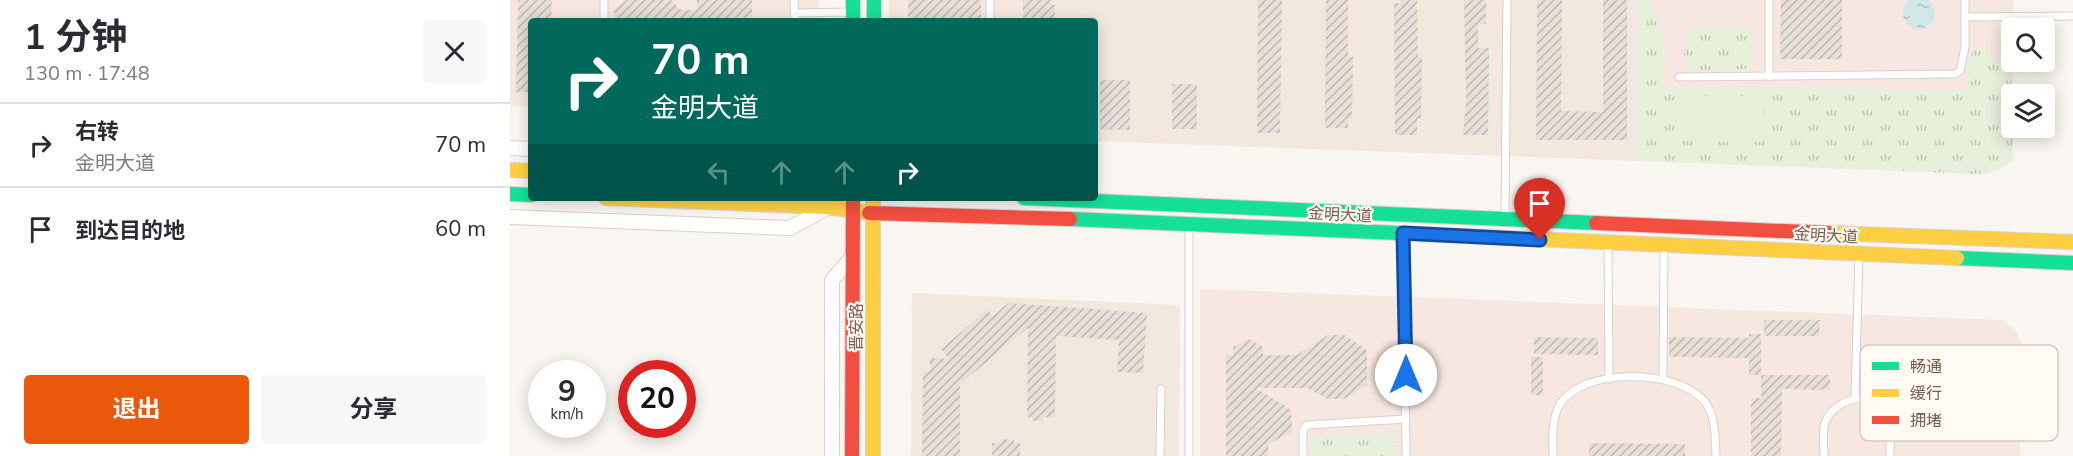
<!DOCTYPE html>
<html lang="zh">
<head>
<meta charset="utf-8">
<style>
  :root { --surface:#fff; --page:#f7f7f7; --text:#2b2b33; --muted:#7c7c81; --line:#e1e1e2; --accent:#ea580c }
  body { margin:0; font-family:"Nunito Sans","Noto Sans SC",sans-serif; background:var(--page); color:var(--text); height:100vh; display:flex; flex-direction:column; font-size:22px; white-space:nowrap }
  * { box-sizing:border-box; margin:0 }
  p { font-size:20px; color:var(--muted) }
  .icon { flex:none; width:33px; height:33px; fill:none; stroke:currentColor; stroke-width:2; stroke-linecap:round; stroke-linejoin:round }
  .map { position:relative; flex:1; overflow:hidden }
  .panel { display:flex; flex-direction:column; background:var(--surface); width:510px }
  .panel>* { flex:none }
  .banner { position:absolute; left:18px; top:18px; width:570px; height:183px; border-radius:6px; box-shadow:0 3px 15px #0003; background:#00695c; color:#fff; overflow:hidden }
  .fabs { position:absolute; left:1491px; top:18px; display:grid; gap:12px }
  .fabs a { display:grid; place-items:center; width:54px; height:54px; border-radius:6px; background:var(--surface); box-shadow:0 3px 15px #0003; font-size:30px }
  .speed { position:absolute; left:18px; top:360px; display:flex; gap:12px; font-size:30px; font-weight:700; text-align:center }
  .speed>* { display:grid; place-content:center; width:78px; height:78px; border-radius:50%; background:var(--surface); box-shadow:0 3px 15px #0003; line-height:1 }
  .speed small { font-size:15px; font-weight:400 }
  .speed .limit { border:9px solid #d22; background:#fff; color:#111 }
  .pin { position:absolute; display:grid; place-items:center; width:51px; height:51px; color:#fff; margin:-62px -26px; border-radius:50% 50% 50% 0; rotate:-45deg; box-shadow:0 0 6px #0007 }
  .pin .icon { rotate:45deg }
  .me { position:absolute; width:66px; margin:-33px; rotate:0deg; stroke-linejoin:round; filter:drop-shadow(0 0 4px #0008) }
  .turn { display:flex; align-items:center; gap:21px; height:126px; padding:0 24px; font-size:27px }
  .turn .icon { width:78px; height:78px; stroke-width:2.5 }
  .turn b { display:block; font-size:42px; line-height:51px }
  .lanes { display:flex; align-items:center; height:57px; padding:0 24px; background:#0003; justify-content:center; gap:30px; direction:ltr }
  .lanes .off { opacity:.35 }
  .round { display:grid; place-items:center; flex:none; width:63px; height:63px; border-radius:6px; background:var(--page) }
  .headline { display:flex; align-items:center; justify-content:space-between; height:102px; padding:0 24px }
  h1 { font-size:36px; font-weight:700; line-height:45px }
  .button { display:flex; gap:12px; margin-top:auto; padding:12px 24px }
  .button a { flex:1; height:69px; border-radius:6px; background:var(--accent); color:#fff; font-size:24px; font-weight:700; line-height:69px; text-align:center }
  .button a+a { background:var(--page); color:var(--text) }
  ul { padding:0; list-style:none }
  li { display:flex; align-items:center; gap:18px; height:84px; padding:0 24px; border-top:2px solid var(--line) }
  li div { flex:1 }
  li b { display:block; font-size:22px }
  li em { font-style:normal }
  main { display:flex; flex:1; min-height:0 }
  .map>svg:first-child { display:block }
  .residential { fill:#f2e8de }
  .commercial { fill:#f6e8e1 }
  .grass { fill:url(#grass-tufts) }
  .pitch { fill:#e7f0db }
  .water { fill:url(#water-ripples) }
  .building { fill:url(#building-hatch) }
  .lines { fill:none; stroke-linecap:round; stroke-linejoin:round }
  .lane-casing { stroke:#d7d1cb; stroke-width:9 }
  .street-casing { stroke:#d7d1cb; stroke-width:16 }
  .fast-casing { stroke:#d9d2cb; stroke-width:16 }
  .slow-casing { stroke:#d9d2cb; stroke-width:16 }
  .jam-casing { stroke:#d9d2cb; stroke-width:16 }
  .lane { stroke:#fefefd; stroke-width:7 }
  .street { stroke:#fefefd; stroke-width:14 }
  .fast { stroke:#16e098; stroke-width:14 }
  .slow { stroke:#ffcf43; stroke-width:14 }
  .jam { stroke:#f24e42; stroke-width:14 }
  .route-casing { stroke:#114b97; stroke-width:15 }
  .route { stroke:#1a73e8; stroke-width:10 }
  .labels { text-anchor:middle; stroke-width:4.5; stroke-linejoin:round; paint-order:stroke }
  .street-label { font-size:16px; fill:#7a5c4d; stroke:#fffaf3 }
  .key { fill:#fffaf3; stroke:#d7cbc1; stroke-width:1.5 }
  .key-label { font-size:16px; fill:#7a5c4d }
</style>
</head>
<body>
<main>
<section class="panel">
<div class="headline"><div><h1>1 分钟</h1><p>130 m · 17:48</p></div><a class="round"><svg class="icon" aria-label="close" viewBox="0 0 24 24"><path d="M6 6l12 12M18 6L6 18"/></svg></a></div>
<ul>
<li><svg class="icon" aria-label="right" viewBox="0 0 24 24"><path d="M7 20v-9h11M14 6l5 5-5 5"/></svg><div><b>右转</b><p>金明大道</p></div><em>70 m</em></li>
<li><svg class="icon" aria-label="arrive" viewBox="0 0 24 24"><path d="M6 21V4h12l-3 4 3 4H6"/></svg><div><b>到达目的地</b></div><em>60 m</em></li>
</ul>
<div class="button"><a>退出</a><a>分享</a></div>
</section>
<div class="map">
<svg width="1563" height="456" viewBox="0 0 1563 456">
  <defs>
    <pattern id="grass-tufts" width="24" height="20" patternUnits="userSpaceOnUse" patternTransform="scale(1.5)"><rect width="24" height="20" fill="#e7f0db"/><path d="M3 7l-1-3M5 7V3M7 7l1-3M15 17l-1-3M17 17v-4M19 17l1-3" fill="none" stroke="#c0c6b4"/></pattern>
    <pattern id="water-ripples" width="26" height="14" patternUnits="userSpaceOnUse" patternTransform="scale(1.5)"><rect width="26" height="14" fill="#d0e8ea"/><path d="M2 4q2-2 4 0t4 0M15 11q2-2 4 0t4 0" fill="none" stroke="#aebfc0"/></pattern>
    <pattern id="building-hatch" width="6" height="6" patternUnits="userSpaceOnUse" patternTransform="scale(1.5)"><rect width="6" height="6" fill="#e6ded7"/><path d="M-1 1l2-2M0 6l6-6M5 7l2-2" fill="none" stroke="#bfb7b1"/></pattern>
  </defs>
  <rect width="100%" height="100%" fill="#f9f5f0"/>
  <!-- residential -->
  <g class="residential">
    <polygon points="547,0 1129,0 1128,161 585,141 585,21 547,21"/>
    <polygon points="402,293 670,305 669,456 401,456"/>
  </g>
  <!-- commercial -->
  <g class="commercial">
    <polygon points="0,0 309,0 309,21 21,21 21,107 0,106"/>
    <rect x="379" y="0" width="168" height="21"/>
    <polygon points="1129,0 1503,0 1503,161 1488,170 1472,174 1128,161"/>
    <polygon points="690,289 1492,320 1507,332 1511,342 1510,456 690,456"/>
  </g>
  <!-- grass -->
  <g class="grass">
    <polygon points="1129,0 1139,0 1154,40 1154,88 1457,90 1459,61 1463,51 1478,49 1478,59 1501,58 1503,161 1488,170 1472,174 1128,161"/>
    <path d="M 1181,27 L 1240,27 L 1243,31 L 1242,66 L 1237,69 L 1185,70 C 1169,63 1172,39 1181,27 Z"/>
    <polygon points="881,433 885,441 885,456 800,456 800,443 805,437"/>
  </g>
  <!-- pitch -->
  <polygon class="pitch" points="1167,96 1254,96 1253,142 1167,141"/>
  <!-- water -->
  <circle class="water" cx="1409" cy="13" r="16"/>
  <!-- building -->
  <g class="building">
    <polygon points="8,0 42,0 41,21 21,21 21,92 6,92"/>
    <polygon points="116,0 161,0 171,10 187,10 187,0 242,0 242,21 104,21 104,10"/>
    <rect x="398" y="0" width="73" height="21"/>
    <polygon points="513,0 541,0 541,5 545,5 545,20 513,21"/>
    <polygon points="748,0 772,0 770,133 747,133"/>
    <polygon points="816,0 838,0 838,57 843,57 842,119 838,119 838,128 815,128"/>
    <polygon points="891,0 907,0 908,57 912,57 911,119 907,119 907,135 885,135 884,3 891,3"/>
    <polygon points="954,0 976,0 976,24 968,24 968,48 979,48 978,135 953,135 956,101"/>
    <polygon points="1027,0 1052,0 1051,111 1093,112 1093,0 1117,0 1117,140 1026,140"/>
    <polygon points="1271,0 1332,0 1332,59 1270,59"/>
    <polygon points="590,80 620,80 620,130 590,129"/>
    <rect x="662" y="84" width="25" height="45"/>
    <polygon points="498,303 637,313 633,373 607,372 609,340 546,336 545,417 533,417 533,421 522,421 522,417 517,417 518,328 450,384 450,456 412,456 413,371 420,371 420,358 439,359 431,349 477,310 483,316"/>
    <polygon points="1254,320 1310,320 1309,336 1254,336"/>
    <polygon points="1239,334 1251,334 1251,375 1239,375 1239,358 1159,357 1159,337 1239,338"/>
    <polygon points="818,335 834,335 857,350 857,385 834,399 818,399 797,388 746,388 781,410 782,432 758,444 758,456 716,456 716,355 723,355 723,347 739,339 753,347 753,355 787,355"/>
    <polygon points="1024,337 1088,338 1088,355 1024,354"/>
    <rect x="1021" y="357" width="12" height="38"/>
    <polygon points="1251,375 1320,375 1320,390 1272,389 1271,456 1241,456 1241,398 1251,398"/>
    <polygon points="491,439 504,440 504,443 510,443 510,456 482,456 482,443 491,443"/>
    <polygon points="1079,443 1175,444 1175,456 1079,456"/>
  </g>
  <g class="lines">
    <!-- lane casing -->
    <g class="lane-casing">
      <g id="lane">
        <polyline points="94,0 94,21"/>
        <polyline points="284,0 285,21"/>
        <polyline points="480,0 480,21"/>
        <polyline points="284,13 342,12"/>
        <polyline points="1455,17 1563,16"/>
        <polyline points="1259,76 1259,0"/>
        <polyline points="1169,77 1445,74 1450,71 1455,47 1455,0"/>
        <polyline points="995,218 997,0"/>
        <polyline points="679,226 679,456"/>
        <polyline points="893,237 896,456"/>
        <polyline points="1098,244 1099,379"/>
        <polyline points="1153,378 1154,248"/>
        <polyline points="1345,399 1349,255"/>
        <polyline points="650,456 651,389"/>
        <polyline points="793,456 793,430 797,425 896,419"/>
        <path d="M 1043,456 C 1043,439 1041,422 1049,406 C 1071,366 1169,369 1195,402 C 1206,416 1205,439 1206,456"/>
        <path d="M 1314,456 C 1314,445 1312,433 1315,423 C 1322,401 1359,388 1373,410 C 1382,423 1380,441 1380,456"/>
      </g>
    </g>
    <!-- street casing -->
    <g class="street-casing">
      <g id="street">
        <polyline points="0,148 21,149"/>
        <polyline points="0,217 280,228 317,208"/>
        <polyline points="322,456 322,280 343,256"/>
      </g>
    </g>
    <!-- fast casing -->
    <g class="fast-casing">
      <g id="fast">
        <polyline points="343,0 343,21"/>
        <polyline points="364,0 364,21"/>
        <polyline points="0,194 21,195"/>
        <polyline points="514,198 1086,223"/>
        <polyline points="560,219 957,236"/>
        <polyline points="1447,258 1563,263"/>
      </g>
    </g>
    <!-- slow casing -->
    <g class="slow-casing">
      <g id="slow">
        <polyline points="0,170 21,171"/>
        <polyline points="96,198 318,207 359,213"/>
        <polyline points="363,198 363,456"/>
        <polyline points="1319,233 1563,242"/>
        <polyline points="957,236 1447,258"/>
      </g>
    </g>
    <!-- jam casing -->
    <g class="jam-casing">
      <g id="jam">
        <polyline points="359,213 560,219"/>
        <polyline points="1086,223 1319,233"/>
        <polyline points="342,456 343,198"/>
      </g>
    </g>
    <!-- lane -->
    <use href="#lane" class="lane"/>
    <!-- street -->
    <use href="#street" class="street"/>
    <!-- fast -->
    <use href="#fast" class="fast"/>
    <!-- slow -->
    <use href="#slow" class="slow"/>
    <!-- jam -->
    <use href="#jam" class="jam"/>
  </g>
  <g class="lines">
    <!-- route casing -->
    <g class="route-casing">
      <polyline id="route" points="896,375 893,233 1030,240"/>
    </g>
    <!-- route -->
    <use href="#route" class="route"/>
  </g>
  <g class="labels">
    <!-- street labels -->
    <g class="street-label">
      <text transform="translate(830 214) rotate(3)" y="6">金明大道</text>
      <text transform="translate(1316 235) rotate(3)" y="6">金明大道</text>
      <text transform="translate(346 327) rotate(-90)" y="6">晋安路</text>
    </g>
  </g>
  <!-- legend -->
  <rect x="1350" y="345" width="198" height="96" rx="9" class="key"/>
  <rect x="1362" y="362" width="27" height="8" fill="#16e098"/>
  <rect x="1362" y="389" width="27" height="8" fill="#ffcf43"/>
  <rect x="1362" y="416" width="27" height="8" fill="#f24e42"/>
  <g class="key-label">
    <text x="1400" y="372">畅通</text>
    <text x="1400" y="399">缓行</text>
    <text x="1400" y="426">拥堵</text>
  </g>
</svg>
<div class="fabs">
<a><svg class="icon" aria-label="search" viewBox="0 0 24 24"><circle cx="10" cy="10" r="6"/><path d="M15 15l6 6"/></svg></a>
<a><svg class="icon" aria-label="layers" viewBox="0 0 24 24"><path d="M12 4l9 5-9 5-9-5zM3 14l9 5 9-5"/></svg></a>
</div>
<div class="speed"><div>9<small>km/h</small></div><div class="limit">20</div></div>
<div class="pin" style="left:1030px;top:240px;background:#d93025"><svg class="icon" aria-label="arrive" viewBox="0 0 24 24"><path d="M6 21V4h12l-3 4 3 4H6"/></svg></div>
<svg class="me" style="left:896px;top:375px" viewBox="-20 -20 40 40"><circle r="19" fill="#fff"/><path d="M0-13L10 11 0 6-10 11z" fill="#1a73e8"/></svg>
<div class="banner">
<div class="turn"><svg class="icon" aria-label="right" viewBox="0 0 24 24"><path d="M7 20v-9h11M14 6l5 5-5 5"/></svg><div><b>70 m</b>金明大道</div></div>
<div class="lanes"><svg class="icon off" aria-label="left" viewBox="0 0 24 24"><path d="M17 20v-9H6M10 6l-5 5 5 5"/></svg><svg class="icon off" aria-label="ahead" viewBox="0 0 24 24"><path d="M12 20V5M6 11l6-6 6 6"/></svg><svg class="icon off" aria-label="ahead" viewBox="0 0 24 24"><path d="M12 20V5M6 11l6-6 6 6"/></svg><svg class="icon" aria-label="right" viewBox="0 0 24 24"><path d="M7 20v-9h11M14 6l5 5-5 5"/></svg></div>
</div>
</div>
</main>
</body>
</html>
